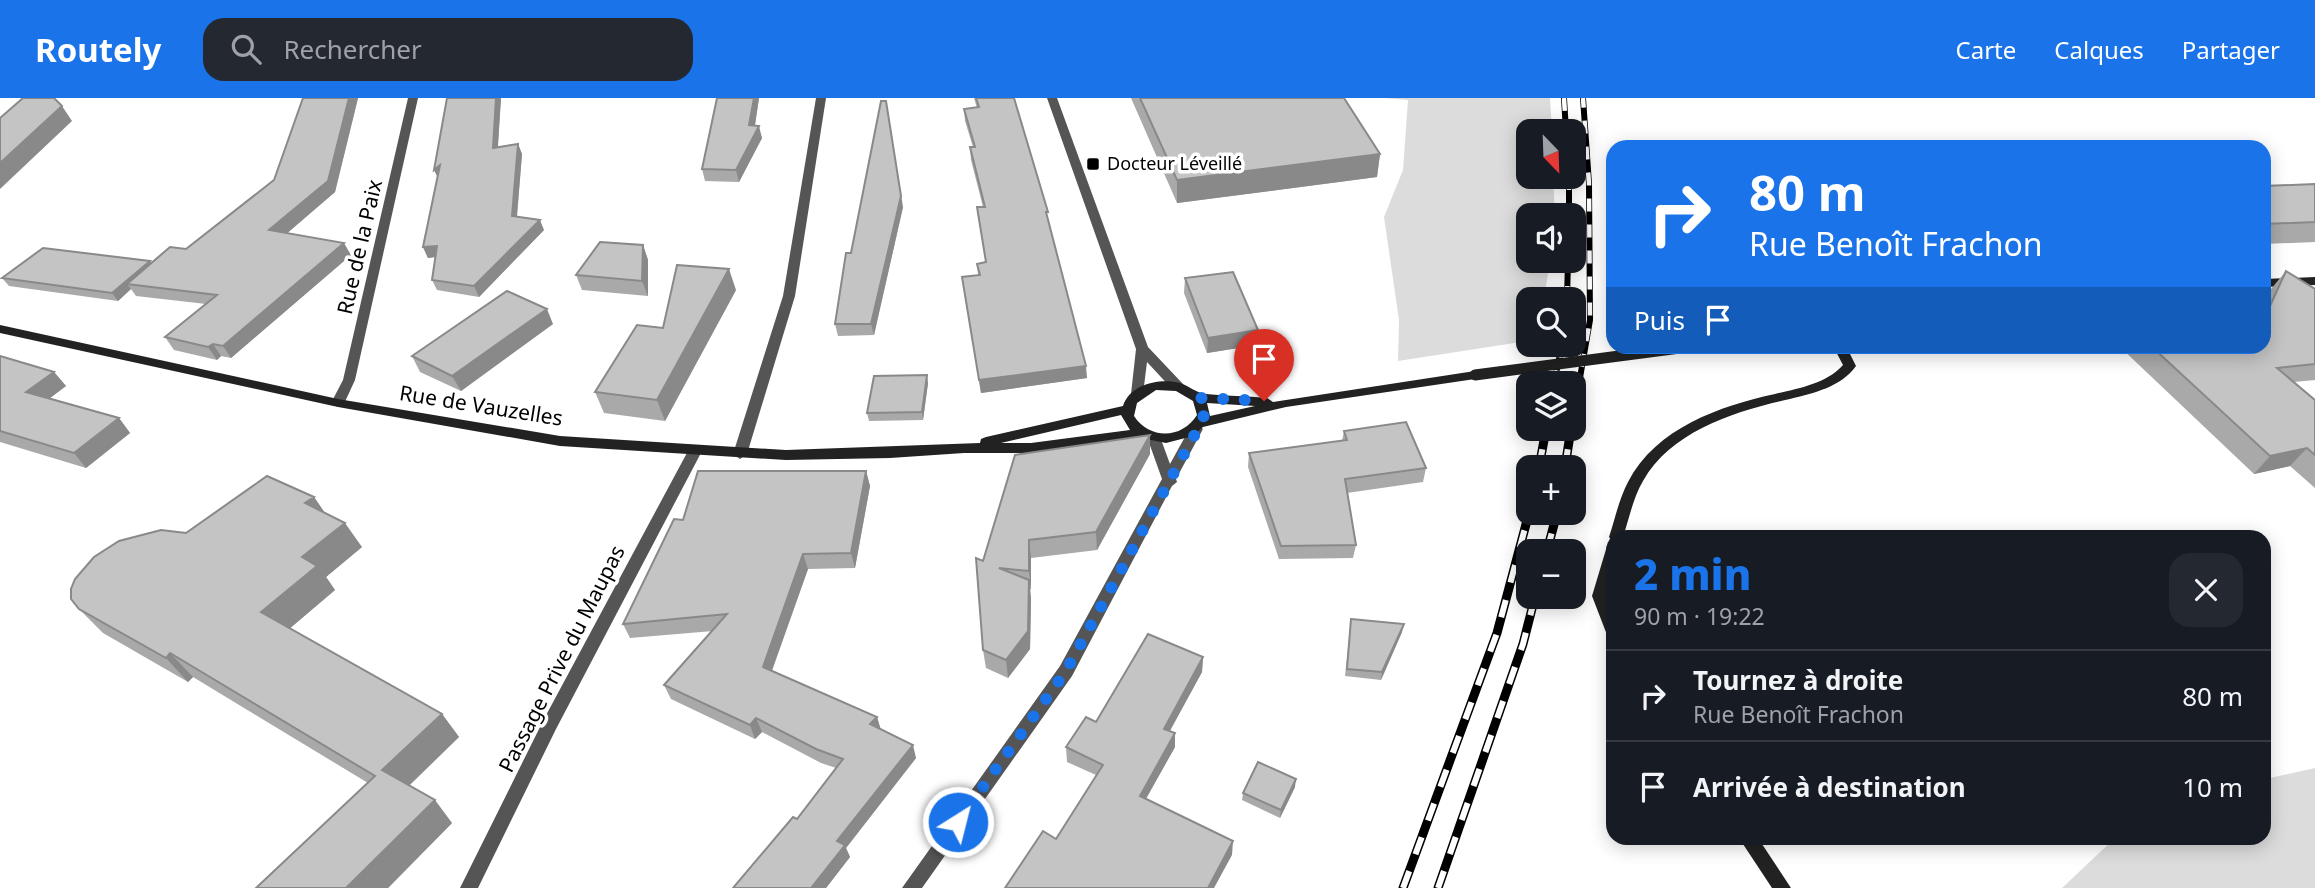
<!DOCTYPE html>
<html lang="fr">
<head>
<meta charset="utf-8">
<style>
  :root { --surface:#171b24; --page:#242831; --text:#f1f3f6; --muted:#9ea1a6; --line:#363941; --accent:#1a73e8 }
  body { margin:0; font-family:"Noto Sans",sans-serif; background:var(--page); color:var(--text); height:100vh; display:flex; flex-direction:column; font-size:26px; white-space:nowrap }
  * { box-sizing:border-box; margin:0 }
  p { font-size:23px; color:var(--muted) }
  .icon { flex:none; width:38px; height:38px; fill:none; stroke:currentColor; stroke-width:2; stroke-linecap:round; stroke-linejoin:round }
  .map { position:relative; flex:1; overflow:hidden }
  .drawer { position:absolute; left:1606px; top:432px; width:665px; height:315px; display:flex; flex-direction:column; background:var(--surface); border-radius:21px; box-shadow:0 4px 18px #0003 }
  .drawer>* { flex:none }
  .guide { position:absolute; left:1606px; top:42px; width:665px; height:214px; border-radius:21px; box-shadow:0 4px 18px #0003; background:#1a73e8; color:#fff; overflow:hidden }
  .needle { width:46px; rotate:157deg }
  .controls { position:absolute; left:1516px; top:21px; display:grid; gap:14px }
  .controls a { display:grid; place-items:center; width:70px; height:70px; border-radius:14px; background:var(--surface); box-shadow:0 4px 18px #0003; font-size:35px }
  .pin { position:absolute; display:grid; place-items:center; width:60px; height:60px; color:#fff; margin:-72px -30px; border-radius:50% 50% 50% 0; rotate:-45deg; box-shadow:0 0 7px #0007 }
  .pin .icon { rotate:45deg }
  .me { position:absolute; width:77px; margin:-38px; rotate:36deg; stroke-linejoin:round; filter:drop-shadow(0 0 5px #0008) }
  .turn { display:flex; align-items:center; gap:24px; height:147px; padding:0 28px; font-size:32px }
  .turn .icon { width:91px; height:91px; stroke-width:2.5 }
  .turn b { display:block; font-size:49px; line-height:60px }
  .then { display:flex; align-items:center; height:66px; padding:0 28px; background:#0003; gap:14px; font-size:26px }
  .round { display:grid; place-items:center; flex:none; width:74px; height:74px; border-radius:21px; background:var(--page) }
  .head { display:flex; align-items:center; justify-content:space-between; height:119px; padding:0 28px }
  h1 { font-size:42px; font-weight:800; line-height:52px; color:var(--accent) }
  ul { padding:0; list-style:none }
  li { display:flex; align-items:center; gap:21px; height:91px; padding:0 28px; border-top:2px solid var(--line) }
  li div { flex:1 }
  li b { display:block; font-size:26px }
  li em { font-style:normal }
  header { display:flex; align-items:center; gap:42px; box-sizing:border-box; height:98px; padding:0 35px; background:var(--accent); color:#fff }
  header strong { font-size:33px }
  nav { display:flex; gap:38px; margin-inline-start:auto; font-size:24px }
  .search { width:490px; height:63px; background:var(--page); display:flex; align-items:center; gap:18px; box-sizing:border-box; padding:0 24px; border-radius:21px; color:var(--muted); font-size:26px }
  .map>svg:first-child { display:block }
  .green { fill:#dcdcdc }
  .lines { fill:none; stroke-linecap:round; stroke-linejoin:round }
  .street { fill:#555; fill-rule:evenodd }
  .secondary { fill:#222; fill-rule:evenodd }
  .rail-far1-casing { stroke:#000; stroke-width:6 }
  .rail-casing { stroke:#000; stroke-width:9 }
  .rail-far1 { stroke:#fff; stroke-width:4.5; stroke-dasharray:13; stroke-linecap:butt }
  .rail { stroke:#fff; stroke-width:6; stroke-dasharray:18; stroke-linecap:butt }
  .secondary-bridge { stroke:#222; stroke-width:11 }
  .wall { fill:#a9a9a9 }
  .shaded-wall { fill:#898989 }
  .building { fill:#c4c4c4; stroke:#898989; stroke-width:2 }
  .route { stroke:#1a73e8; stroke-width:12; stroke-dasharray:0 21.6 }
  .poi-dot { fill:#000; stroke:#fff; stroke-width:2.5 }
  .labels { text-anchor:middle; stroke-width:7; stroke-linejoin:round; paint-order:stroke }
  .far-poi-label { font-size:18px; fill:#000; stroke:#fff; text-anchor:start }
  .street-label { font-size:21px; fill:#000; stroke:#fff }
</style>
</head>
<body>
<header>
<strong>Routely</strong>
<div class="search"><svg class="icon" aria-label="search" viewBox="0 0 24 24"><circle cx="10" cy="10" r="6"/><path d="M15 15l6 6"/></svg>Rechercher</div>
<nav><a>Carte</a><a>Calques</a><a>Partager</a></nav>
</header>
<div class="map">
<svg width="2315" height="790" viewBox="0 0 2315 790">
  <rect width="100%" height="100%" fill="#fff"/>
  <!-- green -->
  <g class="green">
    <polygon points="1384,0 1550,0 1552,33 1528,33 1528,79 1553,79 1555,117 1528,117 1528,163 1550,163 1544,201 1528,201 1528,243 1398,263 1399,222 1384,119 1403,72 1408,2"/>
    <polygon points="2315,670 2315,790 2062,790 2115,740 2264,740 2265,681"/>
  </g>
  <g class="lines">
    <!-- street -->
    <g class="street">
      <polygon points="408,0 418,0 355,282 343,308 338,309 331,305 343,282"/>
      <polygon points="816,0 826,0 795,198 747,356 740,361 733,356 783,198"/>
      <polygon points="1047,0 1057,0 1148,249 1183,286 1184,289 1183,292 1173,292 1147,264 1143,296 1137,300 1131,296 1136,251"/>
      <polygon points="1196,326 1203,331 1176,381 1177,384 1172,388 1072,578 922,790 902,790 1060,568 1162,381 1147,339 1149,336 1159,336 1170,366 1191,328"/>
      <polygon points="695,348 702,353 556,631 478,790 460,790 544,621 688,353"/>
    </g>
    <!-- secondary -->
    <g class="secondary">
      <polygon points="2315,179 2315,187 2264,189 2264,181"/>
      <path d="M 0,227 L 338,301 L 560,338 L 786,352 L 980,345 L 981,341 L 986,339 L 1123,308 C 1130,286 1160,280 1180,285 C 1189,288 1196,295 1206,296 C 1226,298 1247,298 1267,300 L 1273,304 L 1475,273 L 1481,277 L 1475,281 L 1286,309 L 1203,329 L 1193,338 L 1166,345 L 1141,340 L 1031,355 L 964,355 L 890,360 L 786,362 L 560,348 L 338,309 L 0,235 ZM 1156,292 L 1176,293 L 1193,303 L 1197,317 C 1182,341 1150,342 1134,318 L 1137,305 ZM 1207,305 L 1255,308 L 1210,318 ZM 1121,317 L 1130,332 L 1031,345 L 1001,345 Z"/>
      <path d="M 1833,248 L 1846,248 L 1856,268 C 1841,289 1814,295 1790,301 C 1737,313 1672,332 1643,383 C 1633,400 1629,421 1623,439 L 1614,439 L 1614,476 L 1608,498 L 1614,515 L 1614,544 L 1609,542 L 1592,498 L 1607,448 L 1612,443 L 1609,439 C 1615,421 1619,401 1628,384 C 1656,330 1720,308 1775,296 C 1799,290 1826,286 1843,267 Z"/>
      <polygon points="1739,740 1758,740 1791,790 1772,790"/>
    </g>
    <!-- rail-far1 casing -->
    <g class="rail-far1-casing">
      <g id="rail-far1">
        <polyline points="1564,0 1566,33"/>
        <polyline points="1569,79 1569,117"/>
        <polyline points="1567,201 1568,163"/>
        <polyline points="1554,285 1562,247"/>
        <polyline points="1573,320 1590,222 1589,86 1583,0"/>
        <polyline points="1545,338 1546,331"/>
        <polyline points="1570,338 1571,331"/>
      </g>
    </g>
    <!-- rail casing -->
    <g class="rail-casing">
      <g id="rail">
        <polyline points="1539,369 1545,337"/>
        <polyline points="1565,369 1570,337"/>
        <polyline points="1547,453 1557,415"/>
        <polyline points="1403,790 1497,535 1529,415"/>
        <polyline points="1438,790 1523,546 1535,499"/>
      </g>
    </g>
    <!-- rail-far1 -->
    <use href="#rail-far1" class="rail-far1"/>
    <!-- rail -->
    <use href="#rail" class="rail"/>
    <!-- secondary-bridge -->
    <polyline class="secondary-bridge" points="1475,277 1680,250"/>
  </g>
  <!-- wall -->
  <g class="wall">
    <polygon points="303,0 358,0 335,94 287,135 351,157 231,260 221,258 217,262 174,252 165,239 206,206 136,198 131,191 118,203 9,188 2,180 152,165 186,151 274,82"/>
    <polygon points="447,0 501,0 498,49 518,46 522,56 517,119 544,132 479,199 437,192 432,182 435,159 428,160 423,149 438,79 434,72"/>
    <polygon points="717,0 759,0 755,28 762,40 739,84 705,83 702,71"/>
    <polygon points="974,0 1014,0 1049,126 1087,280 981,295 964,192 978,177 977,166 986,164 977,109 983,109 971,62 970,49 973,49 965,23 964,11 977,10"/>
    <polygon points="1131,0 1344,0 1380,56 1377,79 1177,105"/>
    <polygon points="2315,86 2315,144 2264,146 2264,88"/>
    <polygon points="903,109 874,237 838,238 835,226 851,155"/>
    <polygon points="643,147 648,162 648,198 582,192 576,177"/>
    <polygon points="2286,173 2315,191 2315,282 2294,284 2315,302 2315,390 2290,368 2254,376 2119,248 2264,248 2264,207 2271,191"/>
    <polygon points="1185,180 1257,247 1207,255 1184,195"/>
    <polygon points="736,192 665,323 604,315 595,294 663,230"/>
    <polygon points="553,226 461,293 420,274 412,258"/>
    <polygon points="0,258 54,274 66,288 49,301 119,320 130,335 86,370 0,344"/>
    <polygon points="928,285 923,322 869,323 867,315"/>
    <polygon points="1344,333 1426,370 1423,384 1347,395 1356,447 1353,460 1279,461 1248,369 1249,355 1342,343"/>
    <polygon points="1150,356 1097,452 1031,460 1031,492 1030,491 1031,501 1030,551 1008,580 986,570 983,552 983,463"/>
    <polygon points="866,373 870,388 855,470 808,471 772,573 877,619 880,630 916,660 846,750 850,759 826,790 733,790 797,721 836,670 821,665 762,634 755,641 671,601 664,587 713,533 630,540 623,526 683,422"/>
    <polygon points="314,399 325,415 362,449 326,479 335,492 290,530 442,616 459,639 409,688 452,725 388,790 256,790 368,685 193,579 188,584 103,535 79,511 186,435"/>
    <polygon points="1351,521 1402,534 1381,582 1345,578"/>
    <polygon points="1203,559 1202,574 1170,633 1175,635 1175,649 1146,701 1232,757 1056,741 1096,677 1067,664 1066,649 1096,624"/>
    <polygon points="1295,689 1280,720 1242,702 1243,695"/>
  </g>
  <!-- shaded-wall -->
  <g class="shaded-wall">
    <polygon points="349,0 358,0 335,94 277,144 269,132"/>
    <polygon points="496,0 501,0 497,60 493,50"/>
    <polygon points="754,0 759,0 753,39 759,28 762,40 739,84 736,72 749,27"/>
    <polygon points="886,3 903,109 874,237 871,226"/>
    <polygon points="62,8 72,23 0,91 0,65"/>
    <polygon points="518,46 522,56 516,128 512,118"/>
    <polygon points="1380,56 1377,79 1177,105 1177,82"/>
    <polygon points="440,67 439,82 434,72"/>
    <polygon points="540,122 544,132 479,199 474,188"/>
    <polygon points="344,145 351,157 231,260 223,248"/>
    <polygon points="643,147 648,162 648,198 642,183"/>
    <polygon points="437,148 442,158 428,160 423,149"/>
    <polygon points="150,163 156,171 127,186 131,191 118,203 112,195"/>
    <polygon points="729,171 736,192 665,323 657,302"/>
    <polygon points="547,211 553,226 461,293 452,278"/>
    <polygon points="1258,232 1257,247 1207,255 1208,240"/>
    <polygon points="213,246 221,258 217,262 208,249"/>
    <polygon points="1086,268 1087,280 981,295 979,282"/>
    <polygon points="54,274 66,288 39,308 26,294"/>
    <polygon points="927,277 928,285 923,322 922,314"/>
    <polygon points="119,320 130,335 86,370 74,355"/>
    <polygon points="1150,337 1150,356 1097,452 1096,434"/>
    <polygon points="2307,350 2290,368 2254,376 2270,358"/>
    <polygon points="866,373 870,388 855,470 851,455"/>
    <polygon points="314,399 331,424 305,405"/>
    <polygon points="345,425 362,449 326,479 335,492 281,538 261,514 302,459"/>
    <polygon points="1029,442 1031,460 1031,492 1029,473"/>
    <polygon points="803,456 808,471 768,583 763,569"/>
    <polygon points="1029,482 1031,501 1030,551 1008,580 1006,562"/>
    <polygon points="1404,526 1402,534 1381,582 1382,574"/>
    <polygon points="170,555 193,579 188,584 166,560"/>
    <polygon points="1203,559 1202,574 1163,645 1164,631"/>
    <polygon points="442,616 459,639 401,695 382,672"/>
    <polygon points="877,619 881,632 870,626"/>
    <polygon points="756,620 762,634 755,641 750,627"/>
    <polygon points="1175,635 1175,649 1140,711 1140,698"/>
    <polygon points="913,647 916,660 846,750 850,759 826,790 811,790 837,743"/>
    <polygon points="1296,681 1295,689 1280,720 1281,712"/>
    <polygon points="435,702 452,725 388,790 346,790"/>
    <polygon points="1233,743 1232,757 1214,790 1208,790"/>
  </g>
  <!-- building -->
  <g class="building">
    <polygon points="23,0 54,0 62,8 0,65 0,20"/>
    <polygon points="303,0 349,0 328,83 269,132 344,145 223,248 213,246 208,249 165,239 217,197 127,186 170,149 186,151 274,82"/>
    <polygon points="447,0 496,0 493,50 518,46 512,118 540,122 474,188 432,182 437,148 423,149 440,67 434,72"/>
    <polygon points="717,0 754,0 749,27 759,28 736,72 702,71"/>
    <polygon points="976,0 1014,0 1048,114 1046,114 1086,268 979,282 962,179 980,177 977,166 986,164 977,109 985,109 970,49 975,49 964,11 979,9"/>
    <polygon points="1140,0 1344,0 1380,56 1177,82"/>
    <polygon points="881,3 886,3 901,98 871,226 835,226 846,155 851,155"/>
    <polygon points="2315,86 2315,124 2264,126 2264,88"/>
    <polygon points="600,144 643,147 642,183 576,177"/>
    <polygon points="43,150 150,163 112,195 2,180"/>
    <polygon points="677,167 729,171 657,302 595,294 637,227 663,230"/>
    <polygon points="2286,173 2315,191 2315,266 2277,270 2315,302 2315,357 2307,350 2270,358 2151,248 2264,248 2264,221"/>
    <polygon points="1233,174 1258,232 1208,240 1185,180"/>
    <polygon points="507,193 547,211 452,278 412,258"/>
    <polygon points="0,258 54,274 26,294 119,320 74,355 0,333"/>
    <polygon points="927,277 922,314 867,315 874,278"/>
    <polygon points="1406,324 1426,370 1345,381 1356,447 1281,448 1249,355 1347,342 1344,333"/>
    <polygon points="1150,337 1096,434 1029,442 1029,473 999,470 1029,482 1028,533 1006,562 983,552 976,460 983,463 1015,357"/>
    <polygon points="698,373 866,373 851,455 803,456 763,569 877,619 870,626 913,647 837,743 845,747 811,790 733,790 793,719 797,721 843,661 816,651 756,620 750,627 664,587 727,516 623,526 674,421 683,422"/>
    <polygon points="267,378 314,399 305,405 345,425 302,459 317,468 261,514 442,616 382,672 435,702 346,790 256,790 375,678 170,555 166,560 79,511 71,501 71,491 75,481 94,459 119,443 161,432 186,435"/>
    <polygon points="1351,521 1404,526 1382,574 1347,571"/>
    <polygon points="1148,536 1203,559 1164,631 1175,635 1140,698 1233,743 1208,790 1005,790 1043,733 1056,741 1103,667 1066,649 1086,619 1096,624"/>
    <polygon points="1258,664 1296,681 1281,712 1243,695"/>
  </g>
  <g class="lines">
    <!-- route -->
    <polyline class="route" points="958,724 1066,573 1201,325 1204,317 1199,300 1264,303"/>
  </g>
  <!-- markers -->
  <rect class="poi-dot" x="1086" y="59" width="14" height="14" rx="3.5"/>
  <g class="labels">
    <!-- far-poi labels -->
    <g class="far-poi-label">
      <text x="1107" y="72">Docteur Léveillé</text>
    </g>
    <!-- street labels -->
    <g class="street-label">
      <text transform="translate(360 149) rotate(-77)" y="7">Rue de la Paix</text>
      <text transform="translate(481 308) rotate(9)" y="7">Rue de Vauzelles</text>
      <text transform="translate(562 561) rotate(-63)" y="7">Passage Prive du Maupas</text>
    </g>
  </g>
</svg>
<div class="controls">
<a><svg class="needle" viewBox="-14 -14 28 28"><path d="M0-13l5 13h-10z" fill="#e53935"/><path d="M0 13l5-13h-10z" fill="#9ea1a6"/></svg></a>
<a><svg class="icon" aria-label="sound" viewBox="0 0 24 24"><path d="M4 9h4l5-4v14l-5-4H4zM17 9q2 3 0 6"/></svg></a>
<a><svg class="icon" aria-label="search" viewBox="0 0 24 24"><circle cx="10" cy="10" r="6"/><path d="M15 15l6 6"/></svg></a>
<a><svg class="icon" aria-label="layers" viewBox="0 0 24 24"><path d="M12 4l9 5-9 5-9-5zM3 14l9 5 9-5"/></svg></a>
<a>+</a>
<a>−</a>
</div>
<div class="pin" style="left:1264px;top:303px;background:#d93025"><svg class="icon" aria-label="arrive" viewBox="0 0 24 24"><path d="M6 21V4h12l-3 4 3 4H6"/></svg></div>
<svg class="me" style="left:958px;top:724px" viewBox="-20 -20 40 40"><circle r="17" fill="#1a73e8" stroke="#fff" stroke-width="3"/><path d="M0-11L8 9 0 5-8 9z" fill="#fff"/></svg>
<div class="guide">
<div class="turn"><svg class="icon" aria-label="right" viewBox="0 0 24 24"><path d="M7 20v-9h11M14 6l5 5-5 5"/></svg><div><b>80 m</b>Rue Benoît Frachon</div></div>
<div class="then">Puis<svg class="icon" aria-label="arrive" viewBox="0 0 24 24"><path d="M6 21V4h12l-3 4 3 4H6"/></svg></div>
</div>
<section class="drawer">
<div class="head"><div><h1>2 min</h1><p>90 m · 19:22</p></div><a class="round"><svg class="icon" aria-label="close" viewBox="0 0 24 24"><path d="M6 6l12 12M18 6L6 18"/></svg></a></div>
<ul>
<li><svg class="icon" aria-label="right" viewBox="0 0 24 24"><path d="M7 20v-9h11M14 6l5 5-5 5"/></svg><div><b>Tournez à droite</b><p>Rue Benoît Frachon</p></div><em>80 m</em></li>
<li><svg class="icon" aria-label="arrive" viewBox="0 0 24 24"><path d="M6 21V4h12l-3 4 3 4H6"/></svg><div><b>Arrivée à destination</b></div><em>10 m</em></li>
</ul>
</section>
</div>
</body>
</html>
